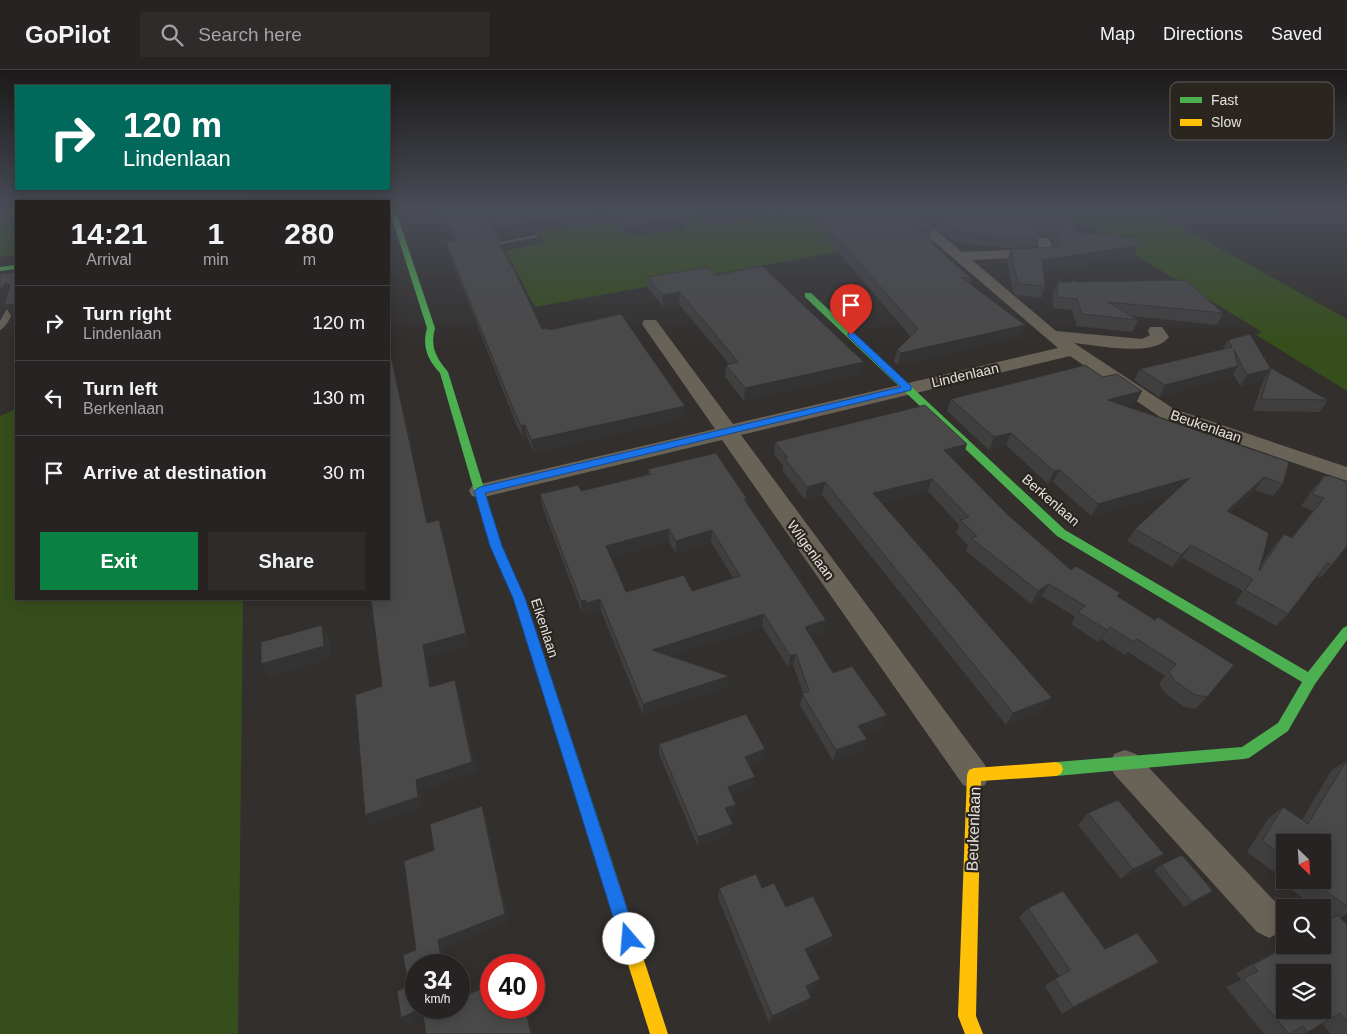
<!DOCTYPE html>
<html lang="en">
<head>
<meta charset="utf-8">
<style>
  :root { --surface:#262322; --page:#2e2b2a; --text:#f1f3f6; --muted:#a4a4a5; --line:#424040; --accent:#0b8043 }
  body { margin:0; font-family:Helvetica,sans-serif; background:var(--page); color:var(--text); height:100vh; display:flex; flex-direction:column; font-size:19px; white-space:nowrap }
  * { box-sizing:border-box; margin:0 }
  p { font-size:16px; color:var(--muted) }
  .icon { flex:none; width:28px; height:28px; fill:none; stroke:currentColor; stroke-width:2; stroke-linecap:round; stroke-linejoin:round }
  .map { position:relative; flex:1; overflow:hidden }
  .details { position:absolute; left:15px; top:130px; width:375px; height:400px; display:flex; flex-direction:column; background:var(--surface); border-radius:0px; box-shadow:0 2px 12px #0003,0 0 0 1px var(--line) }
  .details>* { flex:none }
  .guide { position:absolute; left:15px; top:15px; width:375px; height:105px; border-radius:0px; box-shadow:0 2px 12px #0003,0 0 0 1px var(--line); background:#00695c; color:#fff; overflow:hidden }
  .needle { width:32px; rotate:155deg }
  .controls { position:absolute; left:1276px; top:764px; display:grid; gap:10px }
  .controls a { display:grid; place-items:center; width:55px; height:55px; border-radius:0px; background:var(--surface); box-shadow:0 2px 12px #0003,0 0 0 1px var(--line); font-size:25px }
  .speed { position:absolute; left:405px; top:884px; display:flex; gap:10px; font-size:25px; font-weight:700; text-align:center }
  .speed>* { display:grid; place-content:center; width:65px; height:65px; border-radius:50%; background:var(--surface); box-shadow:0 2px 12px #0003,0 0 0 1px var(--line); line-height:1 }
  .speed small { font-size:12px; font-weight:400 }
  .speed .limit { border:8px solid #d22; background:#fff; color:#111 }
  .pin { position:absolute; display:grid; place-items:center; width:42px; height:42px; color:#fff; margin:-51px -21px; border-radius:50% 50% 50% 0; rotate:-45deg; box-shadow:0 0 5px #0007 }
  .pin .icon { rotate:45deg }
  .me { position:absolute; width:55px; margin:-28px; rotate:342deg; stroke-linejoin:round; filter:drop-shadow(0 0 4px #0008) }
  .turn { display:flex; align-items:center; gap:18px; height:105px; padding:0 25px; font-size:22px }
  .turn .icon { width:65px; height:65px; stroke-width:2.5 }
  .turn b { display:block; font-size:35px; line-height:42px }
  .eta { display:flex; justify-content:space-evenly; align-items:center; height:85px; text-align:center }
  .eta b { font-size:30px; font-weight:600; line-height:35px }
  .action { display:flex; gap:10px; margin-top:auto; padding:10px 25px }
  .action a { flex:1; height:58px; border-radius:0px; background:var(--accent); color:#fff; font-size:20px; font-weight:600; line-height:58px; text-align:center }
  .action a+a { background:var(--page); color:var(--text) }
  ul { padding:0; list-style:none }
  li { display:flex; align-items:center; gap:15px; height:75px; padding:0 25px; border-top:1px solid var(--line) }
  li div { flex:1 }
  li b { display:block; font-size:19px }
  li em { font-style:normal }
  header { display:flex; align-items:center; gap:30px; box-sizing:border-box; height:70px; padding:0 25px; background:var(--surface); border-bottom:1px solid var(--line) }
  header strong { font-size:24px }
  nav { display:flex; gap:28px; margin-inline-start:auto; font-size:18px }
  .search { width:350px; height:45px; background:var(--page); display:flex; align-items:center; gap:12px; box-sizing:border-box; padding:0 18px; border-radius:0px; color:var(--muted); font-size:19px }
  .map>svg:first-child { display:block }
  .green { fill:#364e1b }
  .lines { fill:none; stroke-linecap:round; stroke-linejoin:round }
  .lane { fill:#686257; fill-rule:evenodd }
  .street { fill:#686257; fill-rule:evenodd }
  .fast { fill:#4caf50; fill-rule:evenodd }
  .slow { fill:#ffc107; fill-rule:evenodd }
  .wall { fill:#403f3f; fill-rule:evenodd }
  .shaded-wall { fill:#343333 }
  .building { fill:#4a4949; stroke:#343333; fill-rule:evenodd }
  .route { fill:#1a73e8; stroke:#114b97 }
  .labels { text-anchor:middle; stroke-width:4.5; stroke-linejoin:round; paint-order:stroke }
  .street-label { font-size:14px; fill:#e4e0dc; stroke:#2b2520 }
  .near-street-label { font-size:16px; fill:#e4e0dc; stroke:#2b2520 }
  .key { fill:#2b2520; stroke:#625d58; stroke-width:1 }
  .key-label { font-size:14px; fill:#e4e0dc }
</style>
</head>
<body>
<header>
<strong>GoPilot</strong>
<div class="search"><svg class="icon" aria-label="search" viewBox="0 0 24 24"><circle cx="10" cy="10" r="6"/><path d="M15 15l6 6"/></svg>Search here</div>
<nav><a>Map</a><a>Directions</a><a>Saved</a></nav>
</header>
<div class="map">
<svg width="1347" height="964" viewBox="0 0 1347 964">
  <rect width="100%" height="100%" fill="#322f2d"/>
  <!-- green -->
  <g class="green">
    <polygon points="0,139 16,139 16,185 0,187"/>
    <polygon points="817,139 864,177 535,237 506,181 545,172 537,162 593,141 602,154 689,140 705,156"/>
    <polygon points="1060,139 1149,139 1347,249 1347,321 1256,265 1262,262"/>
    <polygon points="16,339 16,529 243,529 238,964 0,964 0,346"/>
  </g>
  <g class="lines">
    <!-- lane -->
    <g class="lane">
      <polygon points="473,139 479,139 500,172 536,165 539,167 496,175"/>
      <path d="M 13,227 L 16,227 C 16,237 9,255 0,260 L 0,251 Z"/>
    </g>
    <!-- street -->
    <g class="street">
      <path d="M 896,139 L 911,139 L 962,182 L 1039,179 L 1037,171 L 1039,168 L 1049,168 L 1055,183 L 1053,186 L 972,190 L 1056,261 L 1142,269 L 1150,265 L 1148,261 L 1150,257 L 1162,257 L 1169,267 C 1154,288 1096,275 1074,273 L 1174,339 L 1347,397 L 1347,411 L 1160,347 L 1070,286 L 741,365 L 985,695 L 989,705 L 985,715 L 974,719 L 963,715 L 722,370 L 480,428 L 472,426 L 469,421 L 472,416 L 480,414 L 715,359 L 642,254 L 644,250 L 656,250 L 733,354 L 1058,278 Z"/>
      <polygon points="1125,680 1136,684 1281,838 1285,846 1281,862 1269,868 1257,862 1114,704 1110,694 1114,684"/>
    </g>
    <!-- fast -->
    <g class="fast">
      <path d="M 389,139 L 395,139 L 435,258 C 430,278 436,287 448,302 L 502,476 L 525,528 L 602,761 L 599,766 L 594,769 L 589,766 L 586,761 L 513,528 L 490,476 L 440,303 C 427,289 422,276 427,258 Z"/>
      <polygon points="16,195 16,199 0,201 0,197"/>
      <polygon points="805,223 811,223 1065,460 1308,602 1343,558 1347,556 1347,570 1315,614 1288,661 1249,688 1244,689 1056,706 1051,704 1049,699 1051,694 1056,692 1242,677 1278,653 1302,612 1057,466 805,227"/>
    </g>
    <!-- slow -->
    <g class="slow">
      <polygon points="1056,692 1061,694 1063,699 1061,704 1056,706 981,711 976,946 983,964 965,964 958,946 967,705 969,700 974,698"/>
      <polygon points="594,753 599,756 602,761 668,964 650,964 586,761 589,756"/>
    </g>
  </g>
  <!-- wall -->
  <g class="wall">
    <polygon points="441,139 476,139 542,259 549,260 684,348 534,383 527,367 523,368 516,354 449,183 446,172 454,171"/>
    <polygon points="481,139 603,139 587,159 567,157 500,168"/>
    <polygon points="604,139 677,139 685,148 685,159 625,167"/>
    <polygon points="763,139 907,139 932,159 930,168 935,172 934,176 972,209 970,214 1021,267 898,295 894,292 897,280 911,267 804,142 773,147"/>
    <polygon points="914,139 1058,139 1059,142 1077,162 1133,187 1044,201 1045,216 1041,228 1016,225 1013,222 1007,190 1011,179 1055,177 1050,166 1040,167 1037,177 1006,178 954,172"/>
    <polygon points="716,205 864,292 861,304 744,331 725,307 726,295 729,294 679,234 663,237 648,218 648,207"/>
    <polygon points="1071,210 1076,212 1223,243 1217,255 1131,246 1138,250 1132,262 1077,256 1072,240 1053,238 1053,224 1058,212 1070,212"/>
    <polygon points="1228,270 1270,299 1328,330 1320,342 1253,341 1263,310 1240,316 1233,304 1231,307 1159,327 1134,310 1140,299 1223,279"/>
    <polygon points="951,329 1136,333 1125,336 1283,414 1273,426 1255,420 1230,443 1260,496 1273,477 1284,464 1291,468 1313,441 1301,436 1313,419 1324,406 1332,495 1320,508 1317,506 1288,544 1276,556 1235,533 1243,521 1182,488 1172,497 1127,471 1135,459 1174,423 1091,446 1053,412 1048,414 1006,375 989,380 947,341"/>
    <polygon points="775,372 963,387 953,389 1008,445 1071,500 1120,523 1117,527 1207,627 1196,639 1184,637 1165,623 1159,614 1165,606 1128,582 1125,585 1101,569 1098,572 1071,554 1075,547 1042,526 1031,534 966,481 968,475 956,463 959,455 928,421 882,433 1052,628 1044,640 1006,655 822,425 805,430 783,401 783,396 774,384"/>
    <path d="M 648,399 L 747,429 L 747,433 L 826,550 L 824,562 L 810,566 L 833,603 L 882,657 L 864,664 L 867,669 L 863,680 L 833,691 L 800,635 L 803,623 L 793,595 L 788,597 L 762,556 L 670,586 L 729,606 L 728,617 L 643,645 L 601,541 L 588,545 L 588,542 L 582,543 L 542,436 L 540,424 L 581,421 L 648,404 ZM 669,472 L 676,483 L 711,472 L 733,508 L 692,521 L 626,522 L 611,487 Z"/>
    <polygon points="659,674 763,689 749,695 753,717 732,725 735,744 729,746 731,764 698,777 659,684"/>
    <path d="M 1347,690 L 1347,844 L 1340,848 L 1347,855 L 1347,964 L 1331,964 L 1322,954 L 1308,962 L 1302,964 L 1264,964 L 1226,917 L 1241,910 L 1236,903 L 1288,875 L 1322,875 L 1322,853 L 1332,848 L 1322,842 L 1322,838 L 1317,838 L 1275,808 L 1277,804 L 1247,782 L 1268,749 L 1283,737 L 1302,750 L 1331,701 ZM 1285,772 L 1322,810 L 1285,810 Z"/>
    <polygon points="1088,743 1164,784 1151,795 1121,809 1078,755"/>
    <polygon points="1161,795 1213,821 1206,826 1184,837 1154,800"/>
    <polygon points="719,818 762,818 786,837 833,866 829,875 808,884 816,917 808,921 808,935 769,953 718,828"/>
    <polygon points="1028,838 1105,879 1159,892 1146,900 1062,944 1045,916 1059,906 1019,847"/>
  </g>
  <!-- shaded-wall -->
  <g class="shaded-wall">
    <polygon points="594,139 603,139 587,159 586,148"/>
    <polygon points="774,139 804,139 804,142 773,147"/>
    <polygon points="566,146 567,157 500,168 498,158"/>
    <polygon points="685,148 685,159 625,167 625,157"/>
    <polygon points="1138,176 1133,187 1038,202 1042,190"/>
    <polygon points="5,213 13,225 16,234 16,247 12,247 6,238 0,247 0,221"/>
    <polygon points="680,222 679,234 663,237 663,225"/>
    <polygon points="1025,255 1021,267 898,295 901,283"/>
    <polygon points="389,272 431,465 427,453 389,277"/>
    <polygon points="864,292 861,304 744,331 745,318"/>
    <polygon points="1238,296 1231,307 1159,327 1165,315"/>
    <polygon points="1271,299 1263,311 1240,316 1247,305"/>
    <polygon points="1142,321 1136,333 1101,342 1108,330"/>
    <polygon points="685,336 684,348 534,383 531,370"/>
    <polygon points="525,355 527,367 523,368 521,356"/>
    <polygon points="1011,363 1006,375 989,380 994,367"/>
    <polygon points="967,374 963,387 940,393 944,380"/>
    <polygon points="1060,400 1053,412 1048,414 1054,401"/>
    <polygon points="1264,407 1255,420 1218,454 1227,441"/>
    <polygon points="1190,408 1181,421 1091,446 1098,434"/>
    <polygon points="932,409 928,421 870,436 873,423"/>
    <polygon points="825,412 822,425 805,430 807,417"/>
    <polygon points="439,450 443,462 470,575 427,587 435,629 430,617 423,575"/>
    <polygon points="669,459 669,472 607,488 606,476"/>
    <polygon points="712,460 711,472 676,483 676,471"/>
    <polygon points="1191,475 1182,488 1172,497 1181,485"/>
    <polygon points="1049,514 1042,526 1031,534 1038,521"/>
    <polygon points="600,529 601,541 588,545 587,533"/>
    <polygon points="586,530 588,542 582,543 581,531"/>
    <polygon points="764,544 762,556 652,592 652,580"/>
    <polygon points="826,550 824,562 802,569 805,557"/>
    <polygon points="322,555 330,568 331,589 269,607 261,594"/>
    <polygon points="1110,557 1101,569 1098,572 1107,560"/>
    <polygon points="796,584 793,595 788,597 790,586"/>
    <polygon points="729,606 728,617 643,645 643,634"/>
    <polygon points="455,610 459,621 477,702 421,721 424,737 372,755 365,745 416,710"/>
    <polygon points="1052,628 1044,640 1006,655 1013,643"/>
    <polygon points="887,645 882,657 854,668 858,656"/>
    <polygon points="867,669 863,680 833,691 836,680"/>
    <polygon points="765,679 763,689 743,697 745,687"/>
    <polygon points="755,707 753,717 727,727 728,717"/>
    <polygon points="736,735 735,744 724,748 725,738"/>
    <polygon points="482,736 486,746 509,852 443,878 446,895 442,895 438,870"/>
    <polygon points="733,754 731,764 698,777 698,767"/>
    <polygon points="1164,784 1151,795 1121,809 1133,799"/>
    <polygon points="1213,821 1206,826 1184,837 1192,832"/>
    <polygon points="833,866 829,875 802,887 805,879"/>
    <polygon points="1159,892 1146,900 1062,944 1073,937"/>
    <polygon points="820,909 816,917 802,923 806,916"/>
    <polygon points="811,928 808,935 769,953 772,946"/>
    <polygon points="422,938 429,945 408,954 401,948"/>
    <polygon points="525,938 528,938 534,964 531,964"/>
  </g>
  <!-- building -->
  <g class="building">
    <polygon points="443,139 476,139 495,166 514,200 542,259 548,258 549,260 621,244 685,336 531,370 525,355 521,356 514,341 446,172 456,170"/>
    <polygon points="486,139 594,139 586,148 566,146 498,158"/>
    <polygon points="611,139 677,139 685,148 625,157"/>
    <polygon points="811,139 907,139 932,159 919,158 935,172 931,173 972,209 961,207 1025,255 901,283 897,280 918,259"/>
    <polygon points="929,139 1058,139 1059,142 1071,143 1077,162 1138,168 1138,176 1042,190 1045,216 1020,214 1017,211 1011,179 1057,177 1061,171 1054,156 1041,156 1039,161 1040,166 1009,168 957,162"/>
    <polygon points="762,196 864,292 745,318 726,295 738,292 680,222 663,225 648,207 708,197 716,205"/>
    <polygon points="16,202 16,234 4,235 10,215 5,213 0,221 0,204"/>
    <polygon points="1071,210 1076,212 1186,210 1223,243 1108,232 1138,250 1082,244 1077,229 1057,227 1058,212 1072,212"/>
    <polygon points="1250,264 1271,299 1247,305 1234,280 1238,296 1165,315 1140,299 1232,277 1228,270"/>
    <polygon points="389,277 427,453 439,450 466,563 423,575 430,617 455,610 472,692 416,710 418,727 365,745 355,625 382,616 371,529 389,529"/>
    <polygon points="1085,295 1103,307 1117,304 1142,321 1108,330 1289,392 1283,414 1264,407 1227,441 1269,463 1259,501 1284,464 1292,468 1324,428 1312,424 1324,406 1331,406 1347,412 1347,476 1332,495 1327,493 1288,544 1245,520 1253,509 1191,475 1181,485 1135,459 1190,408 1098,434 1060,400 1054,401 1011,363 994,367 951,329"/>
    <polygon points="1271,298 1328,330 1261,329"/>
    <polygon points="925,335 967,374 944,380 1008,445 1071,500 1076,496 1120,523 1117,526 1155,550 1158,547 1234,595 1207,627 1195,625 1175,611 1169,602 1176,594 1137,569 1134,572 1110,557 1107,560 1078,542 1085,536 1049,514 1038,521 971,468 977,466 960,450 969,447 932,409 873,423 1052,628 1013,643 825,412 807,417 784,388 788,388 775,372"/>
    <path d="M 716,383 L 747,429 L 744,429 L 826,550 L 805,557 L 833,603 L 852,596 L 887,645 L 858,656 L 867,669 L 836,680 L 802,624 L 809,621 L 796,584 L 790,586 L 764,544 L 652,580 L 729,606 L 643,634 L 600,529 L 587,533 L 586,530 L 581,531 L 540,424 L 578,415 L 581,421 L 651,404 L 648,399 ZM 669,459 L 676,471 L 712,460 L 740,506 L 692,521 L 684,505 L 626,522 L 606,476 Z"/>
    <polygon points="322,555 324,576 261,594 261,572"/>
    <polygon points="746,644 765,679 745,687 755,707 728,717 736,735 725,738 733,754 698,767 659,674"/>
    <polygon points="1347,690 1347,836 1310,810 1322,810 1322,772 1285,772 1285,787 1262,771 1283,737 1308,754"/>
    <polygon points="1118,730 1164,784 1133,799 1088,743"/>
    <polygon points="482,736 505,844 438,870 442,895 416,895 416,938 459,938 459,928 491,915 491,938 525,938 531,964 426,964 422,938 401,948 397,921 408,916 403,885 416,880 404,791 434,780 430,754"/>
    <polygon points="1182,785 1213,821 1192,832 1161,795"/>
    <polygon points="756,804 762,818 774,813 786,837 813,826 833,866 805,879 820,909 806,916 811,928 772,946 719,818"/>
    <polygon points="1063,821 1105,879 1137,863 1159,892 1073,937 1055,909 1070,900 1028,838"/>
    <path d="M 1338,845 L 1347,855 L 1347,951 L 1340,943 L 1308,962 L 1303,956 L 1289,964 L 1243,909 L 1258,901 L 1253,895 L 1285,877 L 1286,879 L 1292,875 L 1322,875 L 1322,855 ZM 1285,902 L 1322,902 L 1322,940 L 1285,940 Z"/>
  </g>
  <!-- sky -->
  <linearGradient id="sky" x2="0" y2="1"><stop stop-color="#1c1a19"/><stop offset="0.51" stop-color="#494d57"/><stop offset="1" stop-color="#494d57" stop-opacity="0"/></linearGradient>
  <rect width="1347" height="274" fill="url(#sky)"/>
  <!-- route -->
  <polygon class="route" points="848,263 854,263 911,316 911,320 485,423 502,476 525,528 637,869 635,875 629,878 623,875 620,869 513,528 490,476 474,421 480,417 901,317 848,266"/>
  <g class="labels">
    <!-- street labels -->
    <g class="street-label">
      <text transform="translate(965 305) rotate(-13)" y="5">Lindenlaan</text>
      <text transform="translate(1206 356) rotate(19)" y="5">Beukenlaan</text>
      <text transform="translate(1051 430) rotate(41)" y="5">Berkenlaan</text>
      <text transform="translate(811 480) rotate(54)" y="5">Wilgenlaan</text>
      <text transform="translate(545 558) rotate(72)" y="5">Eikenlaan</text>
    </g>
    <!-- near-street labels -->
    <g class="near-street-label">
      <text transform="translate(973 759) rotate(-88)" y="6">Beukenlaan</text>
    </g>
  </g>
  <!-- legend -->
  <rect x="1170" y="12" width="164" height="58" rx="8" class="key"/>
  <rect x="1180" y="27" width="22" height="6" fill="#4caf50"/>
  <rect x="1180" y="49" width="22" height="7" fill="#ffc107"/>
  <g class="key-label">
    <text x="1211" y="35">Fast</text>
    <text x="1211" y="57">Slow</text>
  </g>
</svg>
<div class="controls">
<a><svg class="needle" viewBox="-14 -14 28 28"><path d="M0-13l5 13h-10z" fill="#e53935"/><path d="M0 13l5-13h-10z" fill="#a4a4a5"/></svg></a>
<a><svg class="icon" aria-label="search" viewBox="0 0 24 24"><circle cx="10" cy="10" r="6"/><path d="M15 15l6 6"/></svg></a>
<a><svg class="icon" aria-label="layers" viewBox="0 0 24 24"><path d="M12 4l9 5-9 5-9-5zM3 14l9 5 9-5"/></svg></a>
</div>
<div class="speed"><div>34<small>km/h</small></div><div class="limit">40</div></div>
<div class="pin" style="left:851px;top:265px;background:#d93025"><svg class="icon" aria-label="arrive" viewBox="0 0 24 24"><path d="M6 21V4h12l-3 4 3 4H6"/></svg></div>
<svg class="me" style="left:629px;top:869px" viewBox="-20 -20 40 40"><circle r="19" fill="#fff"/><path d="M0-13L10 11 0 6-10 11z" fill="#1a73e8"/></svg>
<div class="guide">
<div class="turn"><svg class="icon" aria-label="right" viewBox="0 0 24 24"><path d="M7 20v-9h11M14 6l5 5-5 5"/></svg><div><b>120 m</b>Lindenlaan</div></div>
</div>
<section class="details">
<div class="eta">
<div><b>14:21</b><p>Arrival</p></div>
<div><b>1</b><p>min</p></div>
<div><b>280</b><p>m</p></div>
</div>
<ul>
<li><svg class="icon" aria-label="right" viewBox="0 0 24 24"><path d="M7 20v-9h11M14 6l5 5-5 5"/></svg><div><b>Turn right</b><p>Lindenlaan</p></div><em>120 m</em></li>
<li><svg class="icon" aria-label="left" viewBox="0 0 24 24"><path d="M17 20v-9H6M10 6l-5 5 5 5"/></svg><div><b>Turn left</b><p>Berkenlaan</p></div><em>130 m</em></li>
<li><svg class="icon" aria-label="arrive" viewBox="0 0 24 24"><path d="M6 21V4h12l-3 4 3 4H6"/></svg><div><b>Arrive at destination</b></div><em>30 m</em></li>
</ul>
<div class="action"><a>Exit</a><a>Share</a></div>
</section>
</div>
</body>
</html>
